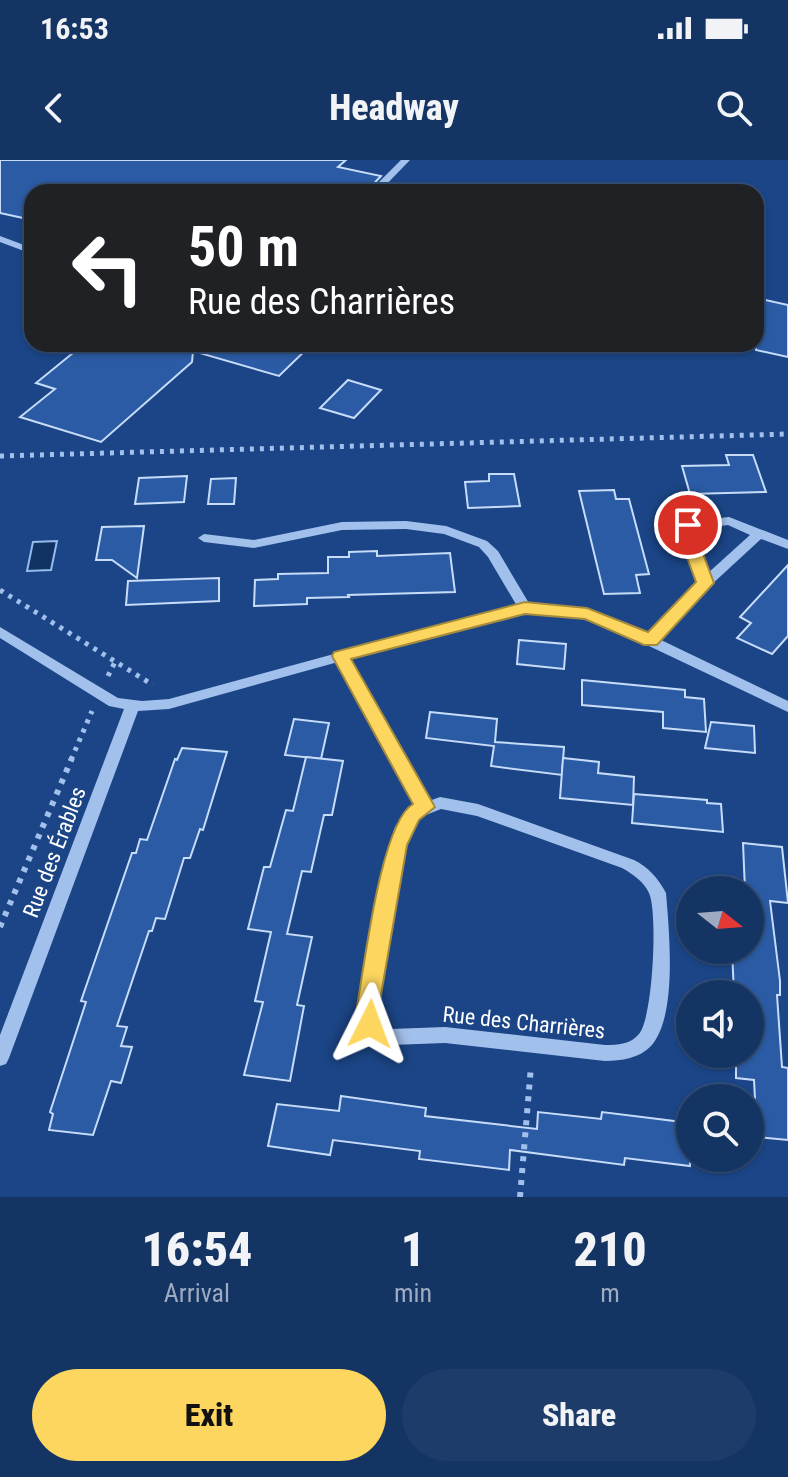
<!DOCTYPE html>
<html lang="en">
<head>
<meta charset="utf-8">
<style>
  :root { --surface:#143464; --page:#1d3c6a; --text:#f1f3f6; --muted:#9daabf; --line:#334f78; --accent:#fdd65f }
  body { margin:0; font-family:"Roboto Condensed",sans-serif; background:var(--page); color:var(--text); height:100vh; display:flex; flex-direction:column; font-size:30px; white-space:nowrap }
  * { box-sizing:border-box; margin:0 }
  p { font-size:26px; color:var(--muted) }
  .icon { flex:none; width:44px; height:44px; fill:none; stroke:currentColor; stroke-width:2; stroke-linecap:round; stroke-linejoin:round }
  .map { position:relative; height:1037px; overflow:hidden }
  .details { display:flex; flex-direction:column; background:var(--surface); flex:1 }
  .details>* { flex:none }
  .banner { position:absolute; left:24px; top:24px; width:740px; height:168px; border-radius:24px; box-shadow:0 2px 6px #0004,0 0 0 2px var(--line); background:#202124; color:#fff; overflow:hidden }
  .needle { width:52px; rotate:107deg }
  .fabs { position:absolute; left:676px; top:716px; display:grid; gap:16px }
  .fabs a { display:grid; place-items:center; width:88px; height:88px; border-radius:50%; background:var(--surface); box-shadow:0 2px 6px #0004,0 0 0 2px var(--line); font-size:40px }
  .pin { position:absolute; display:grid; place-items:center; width:68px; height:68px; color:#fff; margin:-34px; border:4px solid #fff; border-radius:50%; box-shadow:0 2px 8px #0007 }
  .me { position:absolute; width:88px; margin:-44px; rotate:3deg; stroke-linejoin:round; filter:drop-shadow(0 0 6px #0008) }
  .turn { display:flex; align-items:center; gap:28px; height:168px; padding:0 32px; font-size:36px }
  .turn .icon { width:104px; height:104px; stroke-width:2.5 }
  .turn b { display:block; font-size:56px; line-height:68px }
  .eta { display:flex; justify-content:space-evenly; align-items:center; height:136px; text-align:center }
  .eta b { font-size:48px; font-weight:800; line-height:56px }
  .button { display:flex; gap:16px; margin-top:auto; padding:16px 32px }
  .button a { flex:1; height:92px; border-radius:48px; background:var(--accent); color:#111; font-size:32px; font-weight:800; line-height:92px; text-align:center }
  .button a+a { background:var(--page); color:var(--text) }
  .status { display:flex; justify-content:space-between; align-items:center; height:56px; padding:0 40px; background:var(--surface); direction:ltr }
  .status svg { height:22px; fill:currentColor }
  header { display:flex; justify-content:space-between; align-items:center; height:104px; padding:0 32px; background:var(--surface); font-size:36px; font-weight:800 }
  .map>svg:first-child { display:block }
  .water { fill:#123264; stroke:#95bbee; stroke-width:2 }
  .building { fill:#2a5ba4; stroke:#c7dcf9; stroke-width:2 }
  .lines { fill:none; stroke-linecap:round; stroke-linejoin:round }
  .path-far1 { stroke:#a2c0ec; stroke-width:5; stroke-dasharray:4 6; stroke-linecap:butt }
  .path { stroke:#a2c0ec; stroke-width:6; stroke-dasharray:5 7; stroke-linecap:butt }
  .minor { fill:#a2c0ec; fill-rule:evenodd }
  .route { fill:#fdd65f; stroke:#a48b3e; stroke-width:2 }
  .labels { text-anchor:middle; stroke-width:8; stroke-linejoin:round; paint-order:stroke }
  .street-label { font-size:22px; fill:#fff; stroke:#1b4586 }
</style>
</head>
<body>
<div class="status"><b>16:53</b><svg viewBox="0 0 49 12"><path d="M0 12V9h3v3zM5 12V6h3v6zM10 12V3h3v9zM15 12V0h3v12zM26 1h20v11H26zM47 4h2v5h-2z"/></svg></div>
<header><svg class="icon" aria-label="back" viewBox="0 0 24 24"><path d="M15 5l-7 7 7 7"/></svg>Headway<svg class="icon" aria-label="search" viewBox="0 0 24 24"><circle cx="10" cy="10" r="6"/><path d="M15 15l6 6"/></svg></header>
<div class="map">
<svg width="788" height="1037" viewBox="0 0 788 1037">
  <rect width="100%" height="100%" fill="#1b4586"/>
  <!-- water -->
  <polygon class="water" points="57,381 51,410 27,411 33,382"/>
  <!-- building -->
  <g class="building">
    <polygon points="0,0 346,0 338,7 381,16 366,32 32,32 32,60 0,53"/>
    <polygon points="756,138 788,145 788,197 756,190"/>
    <polygon points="84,184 312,184 279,216 193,191 192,202 101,282 20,257 55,229 36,223"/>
    <polygon points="348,220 381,230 354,258 320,248"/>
    <polygon points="726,295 753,295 766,332 690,334 682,306 729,305"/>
    <polygon points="489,314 514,314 520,346 468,348 465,322 489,321"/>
    <polygon points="187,316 184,342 135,344 139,318"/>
    <polygon points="236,318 234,344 208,344 211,319"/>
    <polygon points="614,330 616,339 629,339 649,414 636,415 640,433 604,434 579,331"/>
    <polygon points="144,366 137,418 112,400 96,400 102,367"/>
    <polygon points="377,391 377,396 450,393 455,432 348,435 349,437 307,438 307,444 254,446 255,420 278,419 278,414 328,413 328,397 349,397 349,392"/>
    <polygon points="788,405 788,476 772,494 737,478 751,463 740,457"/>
    <polygon points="219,418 219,441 126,445 128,421"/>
    <polygon points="519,480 566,484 564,509 517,504"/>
    <polygon points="582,520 685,530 685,537 704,539 706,572 663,568 663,552 582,545"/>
    <polygon points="430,552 497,559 495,582 564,587 562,615 491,606 494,586 426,578"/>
    <polygon points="294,559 329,563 321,599 285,595"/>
    <polygon points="711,562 754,566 755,593 705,588"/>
    <polygon points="182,588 227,592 203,670 200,669 190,698 184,698 165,759 156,758 152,771 149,771 117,866 127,867 121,886 132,887 121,923 111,921 93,975 49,970 53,954 50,952 86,842 81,841 132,693 136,693 140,679 147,680 175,599 177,600"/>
    <polygon points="306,597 343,601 332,655 324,655 311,712 302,711 287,774 312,777 297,845 304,846 290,921 244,915 263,842 255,841 271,772 248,769 264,707 270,707 286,650 293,651"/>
    <polygon points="563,598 599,602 598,613 634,617 633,645 560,638"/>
    <polygon points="634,634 707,640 707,643 721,644 723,672 632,663"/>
    <polygon points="743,683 782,687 788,743 770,741 780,821 780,835 777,835 782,907 788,908 788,980 757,977 754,920 736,918 736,894 750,894 750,834 734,834 732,790 750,790 750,730 745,730"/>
    <polygon points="341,936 426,948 425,956 537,969 538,952 601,959 602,952 690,963 690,1006 625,998 624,1005 510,990 509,1010 419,999 420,991 333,980 330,995 268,986 277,944 339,951"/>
  </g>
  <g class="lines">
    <!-- path-far1 -->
    <g class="path-far1">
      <polyline points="0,296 788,274"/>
      <polyline points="0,430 153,525"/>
      <polyline points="108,516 115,502"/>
      <polyline points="71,600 92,551"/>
    </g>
    <!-- path -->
    <g class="path">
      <polyline points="0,767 72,598"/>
      <polyline points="520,1037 531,906"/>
    </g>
    <!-- minor -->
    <g class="minor">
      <polygon points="401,0 410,0 379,32 369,32"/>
      <polygon points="0,76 32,88 32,94 0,82"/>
      <path d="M 729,357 L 788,380 L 788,389 L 761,379 L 710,426 L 659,479 L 788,541 L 788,552 L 613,469 L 575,457 L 552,454 L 503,456 L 350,499 L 429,641 L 440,637 L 478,644 L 634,700 C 648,707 658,718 666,733 C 669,771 678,856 651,886 C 640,898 621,901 605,901 L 445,883 L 391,885 L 372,877 L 364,869 L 358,852 L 394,669 L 406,651 L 417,646 L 338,502 L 169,549 L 138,551 L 9,898 L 6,904 L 0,906 L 0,875 L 124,549 L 109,546 L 0,478 L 0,467 L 118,538 L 142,541 L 169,539 L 503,448 L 517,446 L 488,397 L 479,387 L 444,374 L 406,369 L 342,370 L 254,388 L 204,382 L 198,378 L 204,374 L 254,380 L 342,362 L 406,361 L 446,366 L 487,381 L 498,391 L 530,445 C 572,445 610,456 648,474 L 698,422 L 679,370 L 684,362 ZM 728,365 L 750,375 L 708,413 L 691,370 ZM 441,649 L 477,656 L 622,708 C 633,714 644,722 649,733 C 658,752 653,858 639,874 C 631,884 618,885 605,885 L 445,867 L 391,869 L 378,860 L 376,852 L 410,670 L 416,659 Z"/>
    </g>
  </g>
  <!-- route -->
  <path class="route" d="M 688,360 L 696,365 L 694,370 L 714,423 L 657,485 L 644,485 L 585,459 L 525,454 L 351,499 L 435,647 L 419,660 L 407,685 L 378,852 L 382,864 L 378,871 L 370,874 L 362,871 L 356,852 C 364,811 380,663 413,644 L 332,496 L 334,492 L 525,442 L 587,448 L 648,472 L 696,422 L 677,370 L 682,361 Z"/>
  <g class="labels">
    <!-- street labels -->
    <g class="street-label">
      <text transform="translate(54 692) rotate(-69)" y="8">Rue des Érables</text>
      <text transform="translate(524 862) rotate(6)" y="8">Rue des Charrières</text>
    </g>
  </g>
</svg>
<div class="fabs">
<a><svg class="needle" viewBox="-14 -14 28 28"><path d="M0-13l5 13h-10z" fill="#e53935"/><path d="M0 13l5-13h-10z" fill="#9daabf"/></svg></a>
<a><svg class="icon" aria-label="sound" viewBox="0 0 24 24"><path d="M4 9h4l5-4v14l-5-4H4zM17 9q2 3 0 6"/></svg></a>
<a><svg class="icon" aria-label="search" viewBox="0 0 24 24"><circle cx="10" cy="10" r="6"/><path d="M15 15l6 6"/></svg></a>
</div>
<div class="pin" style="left:688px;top:365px;background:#d93025"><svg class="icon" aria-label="arrive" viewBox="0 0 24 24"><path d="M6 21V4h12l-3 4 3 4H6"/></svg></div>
<svg class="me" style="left:370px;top:864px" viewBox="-20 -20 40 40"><path d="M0-17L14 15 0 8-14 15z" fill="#fdd65f" stroke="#fff" stroke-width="4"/></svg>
<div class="banner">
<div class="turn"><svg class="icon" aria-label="left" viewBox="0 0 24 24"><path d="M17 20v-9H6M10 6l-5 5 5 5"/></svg><div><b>50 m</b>Rue des Charrières</div></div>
</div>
</div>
<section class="details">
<div class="eta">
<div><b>16:54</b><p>Arrival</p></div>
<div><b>1</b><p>min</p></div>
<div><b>210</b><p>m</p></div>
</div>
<div class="button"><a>Exit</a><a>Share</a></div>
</section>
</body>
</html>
